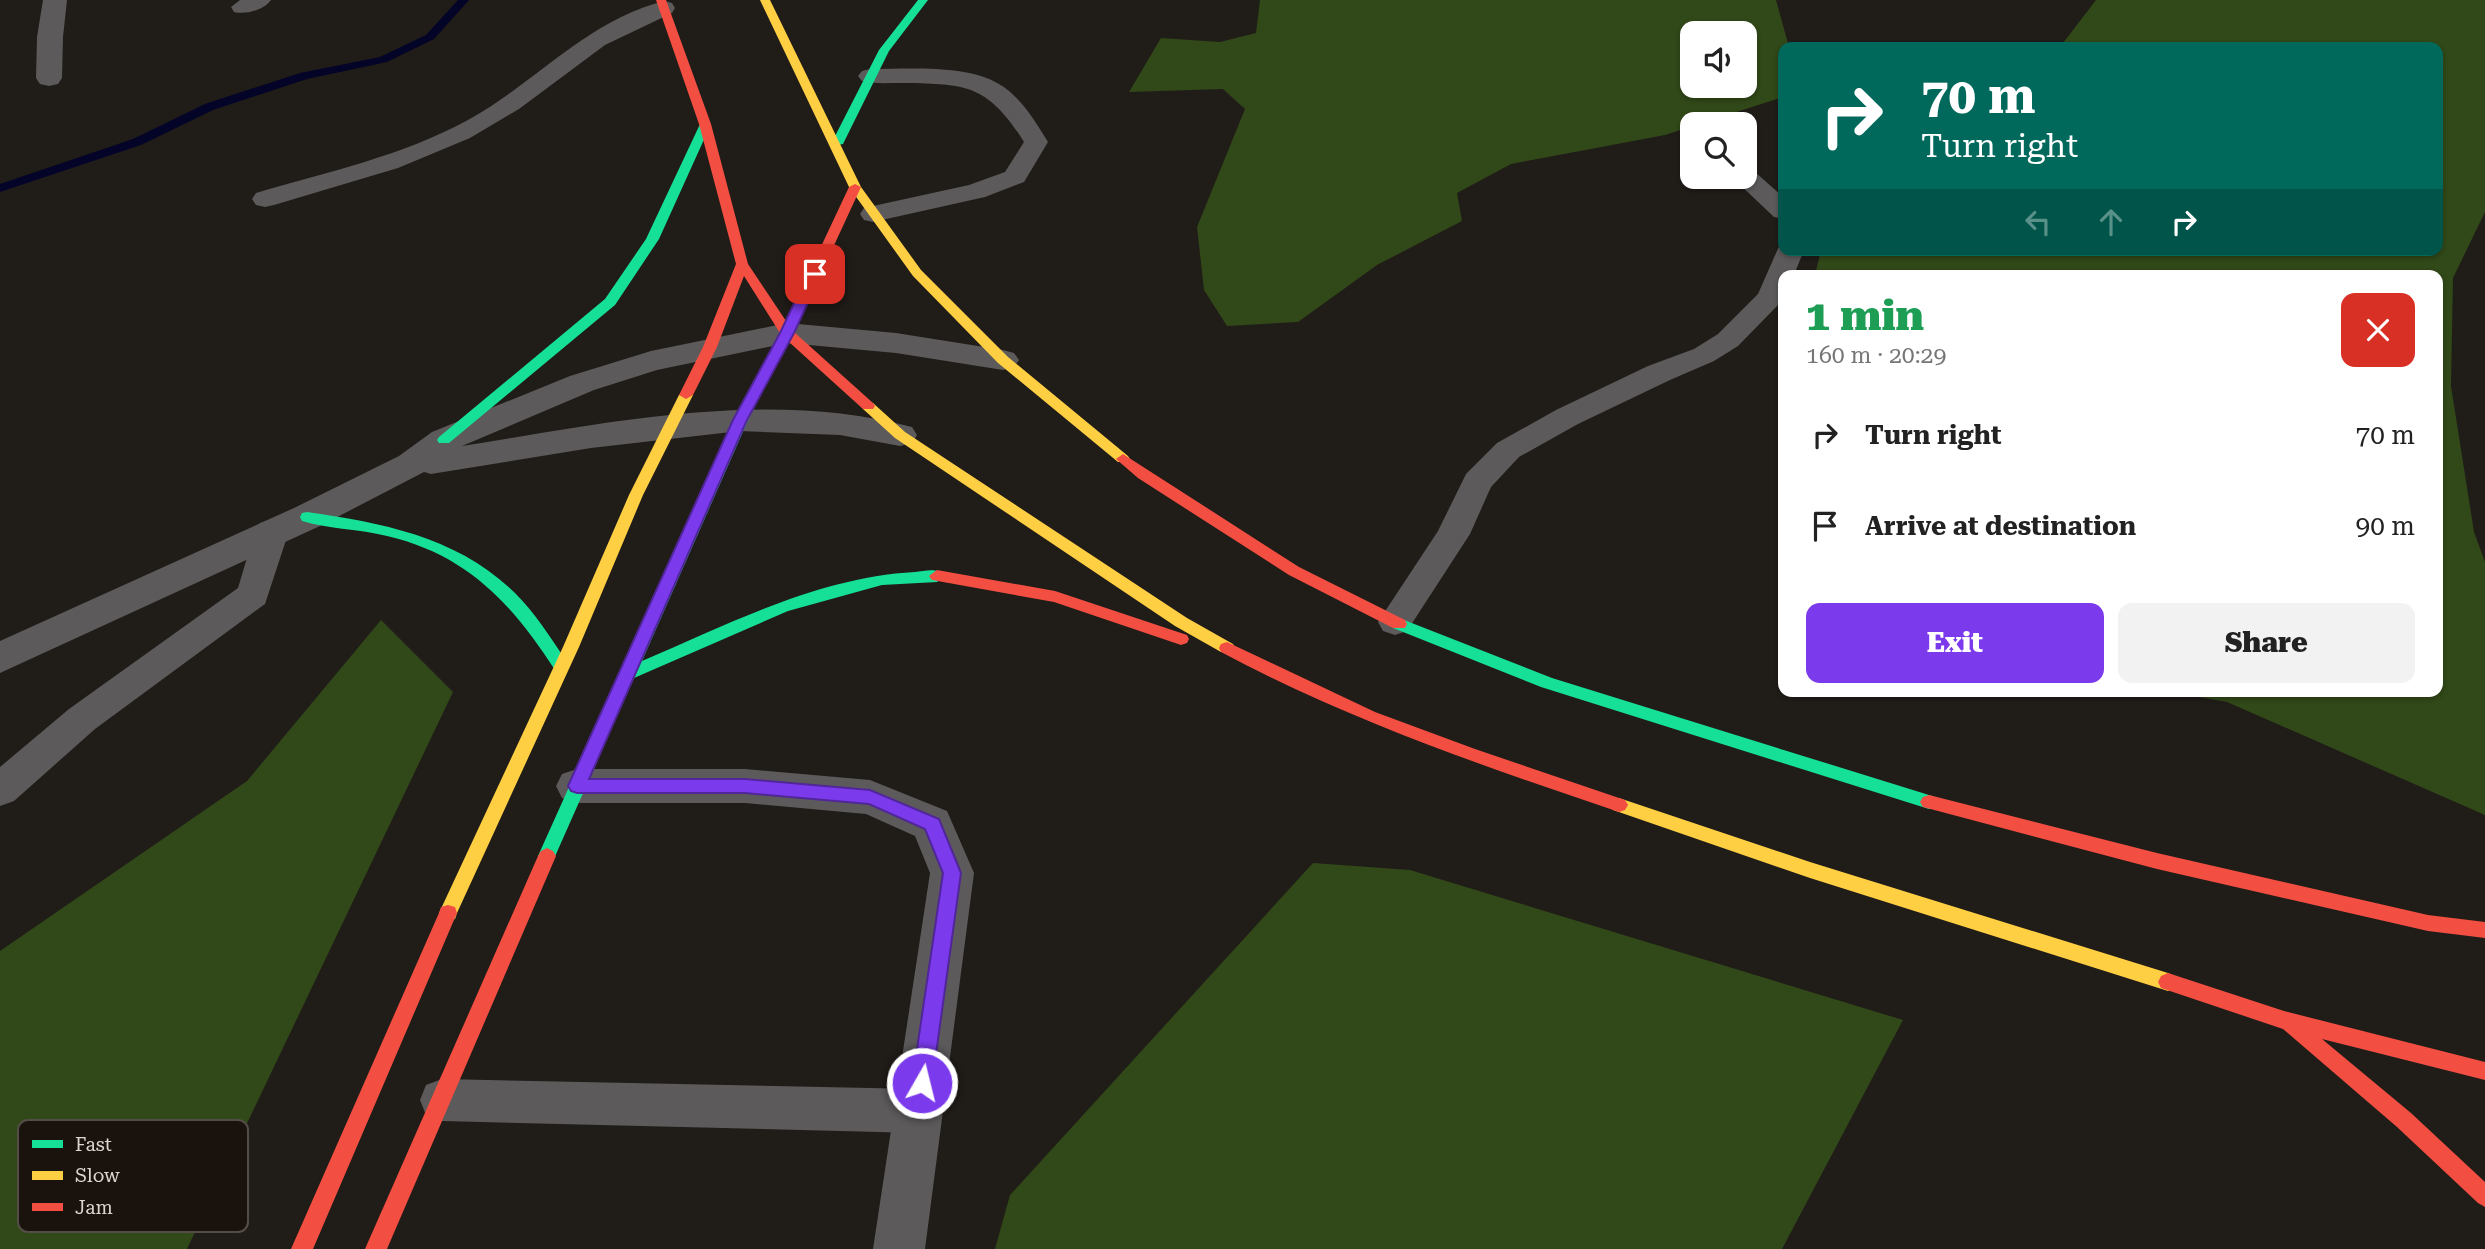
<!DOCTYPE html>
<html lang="en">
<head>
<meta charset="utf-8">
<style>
  :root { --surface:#fff; --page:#f2f2f2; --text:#222; --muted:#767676; --accent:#7c3aed }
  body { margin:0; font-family:"Roboto Serif",serif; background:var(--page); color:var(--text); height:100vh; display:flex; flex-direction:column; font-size:26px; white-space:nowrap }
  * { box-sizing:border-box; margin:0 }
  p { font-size:23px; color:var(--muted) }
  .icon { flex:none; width:38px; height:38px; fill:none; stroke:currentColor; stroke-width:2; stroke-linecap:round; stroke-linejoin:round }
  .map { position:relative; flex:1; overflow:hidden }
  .panel { position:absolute; left:1778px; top:270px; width:665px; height:427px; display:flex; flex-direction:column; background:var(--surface); border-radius:14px; box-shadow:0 2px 5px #0004 }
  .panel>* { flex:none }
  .hud { position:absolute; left:1778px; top:42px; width:665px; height:214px; border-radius:14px; box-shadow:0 2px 5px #0004; background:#00695c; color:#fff; overflow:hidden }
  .tools { position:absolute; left:1680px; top:21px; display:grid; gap:14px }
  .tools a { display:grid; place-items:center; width:77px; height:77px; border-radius:14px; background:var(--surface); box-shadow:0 2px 5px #0004; font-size:35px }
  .pin { position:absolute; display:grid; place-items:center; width:60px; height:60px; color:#fff; margin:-30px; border-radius:14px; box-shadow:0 4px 10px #0006 }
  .me { position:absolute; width:77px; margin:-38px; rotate:8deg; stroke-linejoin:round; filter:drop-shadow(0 0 5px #0008) }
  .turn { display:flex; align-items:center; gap:24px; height:147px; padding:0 28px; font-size:32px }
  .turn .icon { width:91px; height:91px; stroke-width:2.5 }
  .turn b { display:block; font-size:49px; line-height:60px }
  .lanes { display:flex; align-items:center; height:66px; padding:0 28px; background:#0003; justify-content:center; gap:35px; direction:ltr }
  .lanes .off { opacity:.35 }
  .round { display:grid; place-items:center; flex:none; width:74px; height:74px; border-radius:14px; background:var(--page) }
  .headline { display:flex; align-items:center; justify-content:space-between; height:119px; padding:0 28px }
  h1 { font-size:42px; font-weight:800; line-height:52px; color:#1e9e55 }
  .primary-button { display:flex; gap:14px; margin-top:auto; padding:14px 28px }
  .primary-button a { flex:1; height:80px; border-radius:14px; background:var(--accent); color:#fff; font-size:28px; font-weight:800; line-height:80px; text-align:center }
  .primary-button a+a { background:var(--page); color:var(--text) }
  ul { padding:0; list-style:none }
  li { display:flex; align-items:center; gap:21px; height:91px; padding:0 28px }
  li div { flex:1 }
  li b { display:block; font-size:26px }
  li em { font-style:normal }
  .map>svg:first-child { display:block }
  .forest { fill:#314818; fill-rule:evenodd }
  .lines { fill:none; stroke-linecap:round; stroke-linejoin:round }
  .stream { fill:#030428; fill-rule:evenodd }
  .lane { fill:#5c5a5b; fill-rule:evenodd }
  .street { fill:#5c5a5b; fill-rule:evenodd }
  .fast { fill:#16e098; fill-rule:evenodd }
  .slow { fill:#ffcf43; fill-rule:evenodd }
  .jam { fill:#f24e42; fill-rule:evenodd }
  .route { fill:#7c3aed; stroke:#51269a; stroke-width:2 }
  .key { fill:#1a120c; stroke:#544d47; stroke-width:2 }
  .key-label { font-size:19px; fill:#dcd6d2 }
</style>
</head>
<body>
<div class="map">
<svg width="2485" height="1249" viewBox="0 0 2485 1249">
  <rect width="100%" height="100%" fill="#201c18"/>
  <!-- forest -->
  <g class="forest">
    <path d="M 1260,0 L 1776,0 L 1789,47 L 1783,47 L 1783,97 L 1665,135 L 1511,164 L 1457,193 L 1462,221 L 1377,265 L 1298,322 L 1227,326 L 1204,290 L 1197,227 L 1245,109 L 1223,89 L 1129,92 L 1161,38 L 1220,42 L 1256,33 ZM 1745,33 L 1745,86 L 1692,86 L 1692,33 Z"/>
    <polygon points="2096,0 2485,0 2485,212 2453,278 2451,386 2474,532 2485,562 2485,815 2227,702 2165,691 2438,691 2438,275 1815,275 1821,250 2438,250 2438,47 2060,47"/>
    <polygon points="381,620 453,692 187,1249 0,1249 0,951 247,781"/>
    <polygon points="1313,863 1410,870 1903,1020 1782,1249 995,1249 1010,1195"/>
  </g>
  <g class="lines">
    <!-- stream -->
    <polygon class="stream" points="458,0 469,0 434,39 387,62 307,79 213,110 141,145 0,192 0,184 133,139 205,104 300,73 380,57 426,35"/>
    <!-- lane -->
    <g class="lane">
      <path d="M 240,0 L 271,0 C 264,10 246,15 234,12 L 231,7 Z"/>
      <path d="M 664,1 L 672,3 L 675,8 L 672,13 L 605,45 L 519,109 L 470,138 L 398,168 L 274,205 L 265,207 L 256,205 L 252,199 L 256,193 C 327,172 402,156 468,120 C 535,83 588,20 664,1 Z"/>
      <path d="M 870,69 C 907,69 967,64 999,84 C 1021,97 1035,121 1048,142 L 1024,182 L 985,197 L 873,222 L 864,220 L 860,214 L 864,208 L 969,185 L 1005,172 L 1024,142 C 987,83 965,84 900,83 C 887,83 874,84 862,81 L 858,76 L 862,71 Z"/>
      <polygon points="1745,168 1754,171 1783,197 1783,219 1774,217 1736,181 1733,177 1745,177"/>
      <polygon points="1780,244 1783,244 1783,250 1804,250 1794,275 1783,275 1783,300 1738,346 1714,361 1670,380 1578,424 1519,457 1491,487 1470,534 1407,631 1395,635 1383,631 1378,622 1438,531 1466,474 1497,443 1556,410 1648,366 1694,349 1718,334 1758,294"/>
      <polygon points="272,519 284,523 289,531 265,604 95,729 14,801 0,806 0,767 69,709 238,588 255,531 260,523"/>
      <polygon points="442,1079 918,1089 934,1096 941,1111 934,1126 918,1133 442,1121 426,1115 420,1100 426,1085"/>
    </g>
    <!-- street -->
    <g class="street">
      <polygon points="43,0 67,0 63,37 62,78 58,84 49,86 40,84 36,78 37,37"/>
      <path d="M 787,323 L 896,333 L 1003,350 L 1014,353 L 1019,360 L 1014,367 L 1003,370 L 896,353 L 787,343 L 657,370 L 594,390 L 462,446 C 607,423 768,388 912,427 L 917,435 L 912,443 L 900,446 L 840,435 L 740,431 L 591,448 L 431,474 L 424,472 L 320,526 L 0,673 L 0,641 L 294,508 L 399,456 L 432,432 L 570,376 L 651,351 Z"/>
      <polygon points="577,769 745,769 870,780 947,811 974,873 925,1249 873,1249 930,873 915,836 866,814 745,803 577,803 562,798 556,786 562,774"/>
    </g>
    <!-- fast -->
    <g class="fast">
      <polygon points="918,0 928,0 889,51 843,144 833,146 831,144 879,50"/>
      <polygon points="701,122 711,124 659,239 615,305 449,443 439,443 437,440 439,437 605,299 646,239"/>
      <path d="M 746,405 L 753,409 L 642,661 C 729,624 819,577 915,572 C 925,571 938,567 945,576 L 937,582 L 882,585 L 788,611 L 634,678 L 553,861 L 547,864 L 541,861 L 538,856 L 618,678 L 617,675 L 622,669 L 739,409 Z"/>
      <path d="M 307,512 C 383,523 458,537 515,593 C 535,613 551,638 567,662 L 569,666 L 567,670 L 555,670 C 512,604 468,555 387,536 C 359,529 329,529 302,521 L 300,517 L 302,513 Z"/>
      <polygon points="1399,618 1552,678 1929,795 1935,797 1938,802 1935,807 1929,809 1541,687 1393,628 1391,624"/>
    </g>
    <!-- slow -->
    <g class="slow">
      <polygon points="760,0 770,0 861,187 921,270 1008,357 1128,456 1130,459 1128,462 1118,462 998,363 913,276 849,187"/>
      <polygon points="686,391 693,395 643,495 579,647 457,913 455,919 448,921 441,919 439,913 563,647 629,495 679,395"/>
      <polygon points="868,402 873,403 905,432 1187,618 1233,644 1235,648 1233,652 1221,652 1175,626 895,438 863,409 861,406"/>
      <polygon points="1619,798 1810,862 2168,973 2175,976 2178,982 2175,988 2168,991 1810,878 1613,810 1610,805 1613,800"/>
    </g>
    <!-- jam -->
    <g class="jam">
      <polygon points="656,0 666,0 711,124 748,264 786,321 849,187 855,184 861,187 794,332 873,403 875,406 873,409 863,409 789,342 751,412 741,412 739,409 780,333 744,276 717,347 693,395 686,399 679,395 703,347 736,264 699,124"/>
      <polygon points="1123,454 1299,567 1405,620 1407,624 1405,628 1393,628 1289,575 1138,478 1116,459"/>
      <polygon points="937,570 1055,591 1187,635 1189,639 1187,643 1181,645 1054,602 932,580 929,576"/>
      <path d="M 1227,642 L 1375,712 L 1475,749 L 1625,800 L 1628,805 L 1625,810 L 1619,812 C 1483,766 1348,720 1221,652 L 1219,648 L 1221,644 Z"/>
      <polygon points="1929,795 2157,853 2428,915 2485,922 2485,938 2428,931 2157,869 1923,807 1920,802 1923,797"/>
      <polygon points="547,848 553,851 556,856 387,1249 365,1249 538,856 541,851"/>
      <polygon points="448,905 455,907 457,913 313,1249 291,1249 439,913 441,907"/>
      <polygon points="2168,973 2284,1011 2485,1062 2485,1080 2322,1039 2411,1113 2485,1182 2485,1207 2478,1203 2397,1127 2283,1029 2161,988 2158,982 2161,976"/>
    </g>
  </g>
  <!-- route -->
  <polygon class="route" points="815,270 821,274 794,333 747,420 589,779 745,779 870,790 939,819 961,873 932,1083 929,1090 922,1093 915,1090 912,1083 943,873 925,829 869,804 745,793 577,793 571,791 568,786 733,420 780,333 808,274"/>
  <!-- legend -->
  <rect x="18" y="1120" width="230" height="112" rx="10" class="key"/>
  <rect x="32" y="1140" width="31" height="8" fill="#16e098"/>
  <rect x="32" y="1171" width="31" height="9" fill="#ffcf43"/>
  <rect x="32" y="1203" width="31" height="8" fill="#f24e42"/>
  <g class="key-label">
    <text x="75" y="1151">Fast</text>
    <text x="75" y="1182">Slow</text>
    <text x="75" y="1214">Jam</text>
  </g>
</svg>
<div class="tools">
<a><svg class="icon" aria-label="sound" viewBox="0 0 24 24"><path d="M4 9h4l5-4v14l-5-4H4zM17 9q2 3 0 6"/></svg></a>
<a><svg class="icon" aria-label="search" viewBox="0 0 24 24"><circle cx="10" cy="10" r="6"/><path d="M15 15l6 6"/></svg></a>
</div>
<div class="pin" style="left:815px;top:274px;background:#d93025"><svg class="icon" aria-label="arrive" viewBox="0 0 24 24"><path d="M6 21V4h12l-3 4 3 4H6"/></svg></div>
<svg class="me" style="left:922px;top:1083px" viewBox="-20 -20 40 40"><circle r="17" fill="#7c3aed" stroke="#fff" stroke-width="3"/><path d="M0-11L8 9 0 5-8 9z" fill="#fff"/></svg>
<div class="hud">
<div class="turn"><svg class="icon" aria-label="right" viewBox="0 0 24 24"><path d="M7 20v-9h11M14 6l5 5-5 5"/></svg><div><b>70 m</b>Turn right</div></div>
<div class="lanes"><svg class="icon off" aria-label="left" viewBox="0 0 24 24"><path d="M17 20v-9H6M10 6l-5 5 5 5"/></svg><svg class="icon off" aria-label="ahead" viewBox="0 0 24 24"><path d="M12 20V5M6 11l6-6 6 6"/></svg><svg class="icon" aria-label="right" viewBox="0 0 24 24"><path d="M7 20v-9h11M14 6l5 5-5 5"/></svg></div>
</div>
<section class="panel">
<div class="headline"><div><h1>1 min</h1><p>160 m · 20:29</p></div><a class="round" style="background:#d93025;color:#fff"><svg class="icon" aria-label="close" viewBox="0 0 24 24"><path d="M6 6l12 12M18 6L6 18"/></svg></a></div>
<ul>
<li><svg class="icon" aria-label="right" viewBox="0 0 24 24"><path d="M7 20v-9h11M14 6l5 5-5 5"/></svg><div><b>Turn right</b></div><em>70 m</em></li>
<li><svg class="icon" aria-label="arrive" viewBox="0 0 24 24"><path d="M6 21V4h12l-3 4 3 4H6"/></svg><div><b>Arrive at destination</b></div><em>90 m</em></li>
</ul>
<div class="primary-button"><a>Exit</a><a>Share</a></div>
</section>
</div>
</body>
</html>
